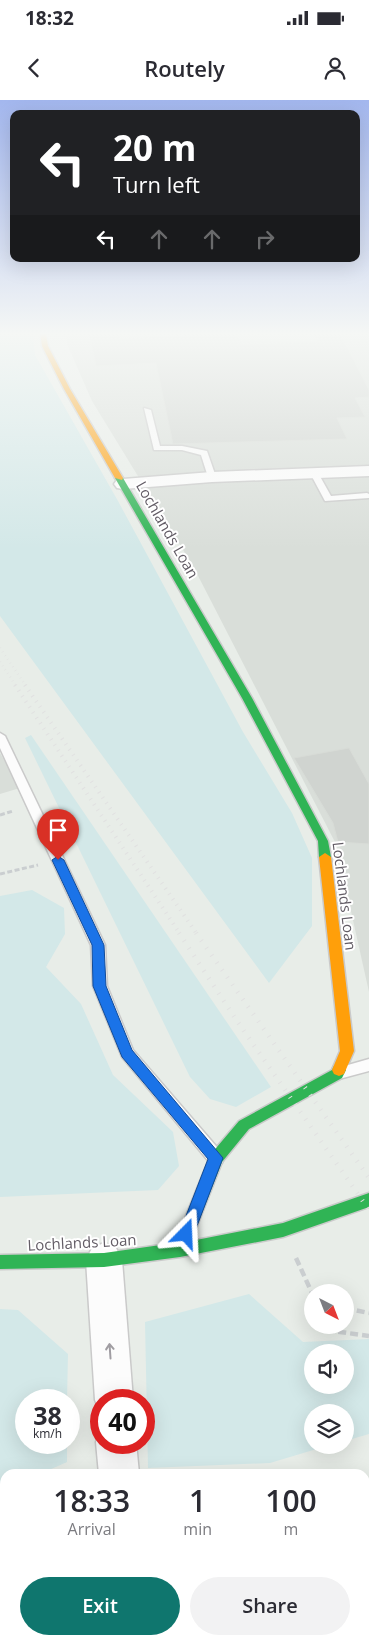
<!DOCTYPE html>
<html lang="en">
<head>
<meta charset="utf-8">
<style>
  :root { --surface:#fff; --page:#f2f2f3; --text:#2b2b33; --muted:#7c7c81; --accent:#0f766e }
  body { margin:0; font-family:"Open Sans",sans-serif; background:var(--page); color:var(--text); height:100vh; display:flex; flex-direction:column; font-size:19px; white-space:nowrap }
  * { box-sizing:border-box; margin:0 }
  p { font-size:16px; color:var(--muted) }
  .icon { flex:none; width:28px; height:28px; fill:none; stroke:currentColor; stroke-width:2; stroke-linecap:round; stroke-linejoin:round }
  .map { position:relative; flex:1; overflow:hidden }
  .side { position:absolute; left:0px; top:1369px; width:370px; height:176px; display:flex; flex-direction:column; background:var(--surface); border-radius:15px 15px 0 0; box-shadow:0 5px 20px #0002 }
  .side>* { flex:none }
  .banner { position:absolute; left:10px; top:10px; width:350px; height:152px; border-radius:10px; box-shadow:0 5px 20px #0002; background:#202124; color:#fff; overflow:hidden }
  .needle { width:32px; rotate:138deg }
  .buttons { position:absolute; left:304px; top:1184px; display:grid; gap:10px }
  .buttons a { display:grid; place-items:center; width:50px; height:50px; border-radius:50%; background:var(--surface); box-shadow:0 5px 20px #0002; font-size:25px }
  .speed { position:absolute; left:15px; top:1289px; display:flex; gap:10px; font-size:25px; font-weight:700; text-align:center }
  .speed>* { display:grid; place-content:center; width:65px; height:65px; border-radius:50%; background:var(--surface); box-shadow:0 5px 20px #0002; line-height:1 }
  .speed small { font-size:12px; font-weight:400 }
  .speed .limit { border:8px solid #d22; background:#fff; color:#111 }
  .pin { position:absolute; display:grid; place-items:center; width:42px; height:42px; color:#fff; margin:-51px -21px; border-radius:50% 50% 50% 0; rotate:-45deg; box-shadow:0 0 5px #0007 }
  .pin .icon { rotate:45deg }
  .me { position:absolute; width:55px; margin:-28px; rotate:21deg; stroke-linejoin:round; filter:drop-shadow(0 0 4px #0008) }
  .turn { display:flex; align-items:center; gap:18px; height:105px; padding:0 20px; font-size:22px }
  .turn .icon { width:65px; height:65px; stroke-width:2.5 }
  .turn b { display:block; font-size:35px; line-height:42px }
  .lanes { display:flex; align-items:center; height:48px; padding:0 20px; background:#0003; justify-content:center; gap:25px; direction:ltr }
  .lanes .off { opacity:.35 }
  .eta { display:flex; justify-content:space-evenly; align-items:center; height:85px; text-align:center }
  .eta b { font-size:30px; font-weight:600; line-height:35px }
  .cta { display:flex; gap:10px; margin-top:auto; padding:10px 20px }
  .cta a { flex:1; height:58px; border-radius:30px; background:var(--accent); color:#fff; font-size:20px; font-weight:600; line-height:58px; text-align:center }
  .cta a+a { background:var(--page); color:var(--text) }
  .status { display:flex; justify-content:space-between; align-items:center; height:35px; padding:0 25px; background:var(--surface); direction:ltr }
  .status svg { height:14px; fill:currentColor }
  header { display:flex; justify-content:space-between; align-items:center; height:65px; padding:0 20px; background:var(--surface); font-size:22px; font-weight:600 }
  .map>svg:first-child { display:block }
  .industrial { fill:#d9ded9 }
  .green { fill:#d3e8e8; fill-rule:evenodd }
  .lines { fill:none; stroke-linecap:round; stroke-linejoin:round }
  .river { fill:#dbbbf8; fill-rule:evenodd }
  .building { fill:#d0d4d0; stroke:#d8dcd7 }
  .lane-casing { stroke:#cacaca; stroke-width:3 }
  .street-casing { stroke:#cacaca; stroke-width:3 }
  .fast-casing { stroke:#cacaca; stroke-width:3 }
  .slow-casing { stroke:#cacaca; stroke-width:3 }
  .path-far1 { stroke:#caced0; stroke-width:3; stroke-dasharray:5 2.5; stroke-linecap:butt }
  .path { stroke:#caced0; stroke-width:4.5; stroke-dasharray:8 4; stroke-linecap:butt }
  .lane { fill:#fcfcfc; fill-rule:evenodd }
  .street { fill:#fcfcfc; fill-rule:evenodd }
  .fast { fill:#30b455; fill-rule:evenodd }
  .slow { fill:#ff9f0a; fill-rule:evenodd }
  .rail-far2 { stroke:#e1e1e1; stroke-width:2.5; stroke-dasharray:0.5 4; stroke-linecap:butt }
  .rail-far1 { stroke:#e1e1e1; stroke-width:4; stroke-dasharray:1 5.5; stroke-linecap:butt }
  .rail { stroke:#e1e1e1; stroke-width:4.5; stroke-dasharray:1 8; stroke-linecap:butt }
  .oneway { stroke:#a09da2 }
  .route { fill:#1a73e8; stroke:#114b97 }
  .labels { text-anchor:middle; stroke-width:4; stroke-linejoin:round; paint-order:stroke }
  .street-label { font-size:15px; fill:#635d66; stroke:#fff }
</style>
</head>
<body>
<div class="status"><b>18:32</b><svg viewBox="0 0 49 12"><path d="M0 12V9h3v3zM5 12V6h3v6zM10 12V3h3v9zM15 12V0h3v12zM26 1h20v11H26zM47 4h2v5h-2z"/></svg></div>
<header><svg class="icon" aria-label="back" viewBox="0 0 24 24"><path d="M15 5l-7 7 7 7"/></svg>Routely<svg class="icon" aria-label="person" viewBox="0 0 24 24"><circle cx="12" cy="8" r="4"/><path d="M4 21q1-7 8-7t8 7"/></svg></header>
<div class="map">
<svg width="369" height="1544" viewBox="0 0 369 1544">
  <rect width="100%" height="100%" fill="#e8ede8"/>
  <!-- industrial -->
  <g class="industrial">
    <polygon points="66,233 369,233 369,892 336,744 193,466 92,301 67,244"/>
    <polygon points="0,653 20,688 0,694"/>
  </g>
  <!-- green -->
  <g class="green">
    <polygon points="0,233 33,233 35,255 118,401 243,632 292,713 312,758 312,826 269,883 0,516"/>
    <polygon points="31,635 271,987 236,1007 210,999 190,977 25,638"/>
    <polygon points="32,790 64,808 65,834 46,867 81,904 113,975 173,1032 179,1066 158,1090 0,1097 0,796"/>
    <path d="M 249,1194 L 303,1242 L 369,1239 L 369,1334 L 345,1341 L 345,1312 L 312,1312 L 312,1345 L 330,1345 L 270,1363 L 148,1368 L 145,1222 ZM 345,1252 L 345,1285 L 312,1285 L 312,1252 Z"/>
    <polygon points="0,1209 18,1210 68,1254 67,1300 26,1300 26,1342 67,1343 67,1362 40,1374 5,1374 5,1389 0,1392"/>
    <polygon points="0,1513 5,1513 5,1540 90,1540 90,1544 0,1544"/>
  </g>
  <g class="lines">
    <!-- river -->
    <g class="river">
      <polygon points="369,1384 369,1466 365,1467 365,1385"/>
      <polygon points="5,1403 5,1487 0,1488 0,1404"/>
    </g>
  </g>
  <!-- building -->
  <g class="building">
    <polygon points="89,233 120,233 121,238 237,233 241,244 317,242 313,233 340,233 369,290 369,297 355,298 365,317 337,318 347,339 173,344 156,263 96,266"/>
    <polygon points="349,648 369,684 369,744 338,742 333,723 294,658"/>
  </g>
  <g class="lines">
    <!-- lane casing -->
    <g class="lane-casing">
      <g id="lane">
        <polygon points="144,308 151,310 160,346 182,346 207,351 216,377 215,379 208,377 201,355 182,350 154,350"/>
        <polygon points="311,371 317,371 331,396 367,393 369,394 369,398 325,401 310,373"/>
        <polygon points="0,633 5,636 105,845 107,886 133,950 222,1053 224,1058 222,1063 216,1065 210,1063 122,957 93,886 91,845 0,648"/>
        <polygon points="369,959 369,971 339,979 334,977 332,973 334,969"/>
      </g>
    </g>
    <!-- street casing -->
    <g class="street-casing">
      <g id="street">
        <polygon points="369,366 369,376 212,382 123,389 117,388 114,384 117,380 123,379 212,372"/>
        <polygon points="104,1143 116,1148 122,1160 133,1300 101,1300 101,1314 95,1300 86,1160 92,1148"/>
        <polygon points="101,1330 101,1342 136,1342 139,1374 99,1374 96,1342"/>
        <rect x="108" y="1540" width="44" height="4"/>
      </g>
    </g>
    <!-- fast casing -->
    <g class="fast-casing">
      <g id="fast">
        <polygon points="116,376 123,378 252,598 328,741 331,757 329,760 325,761 319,757 318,741 242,598 115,378"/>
        <polygon points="339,964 344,966 346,970 342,978 249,1029 222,1062 191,1141 283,1123 369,1093 369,1107 283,1137 180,1157 104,1167 0,1169 0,1155 104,1153 175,1143 211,1054 239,1021 332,970 334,966"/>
      </g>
    </g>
    <!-- slow casing -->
    <g class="slow-casing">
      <g id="slow">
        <polygon points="40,233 46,233 48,246 70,289 123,378 122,380 115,378 64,289 42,246"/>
        <polygon points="325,753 331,757 354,951 344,974 339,976 334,974 332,970 340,951 319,757"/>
      </g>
    </g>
    <!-- path-far1 -->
    <g class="path-far1">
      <polyline points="0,715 13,711"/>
      <polyline points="0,774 38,765"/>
    </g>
    <!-- path -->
    <g class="path">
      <polyline points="296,1158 312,1193"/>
      <polyline points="345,1208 369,1213"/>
      <polyline points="330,1225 333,1231 369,1236"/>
    </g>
    <!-- lane -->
    <use href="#lane" class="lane"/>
    <!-- street -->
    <use href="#street" class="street"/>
    <!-- fast -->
    <use href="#fast" class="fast"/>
    <!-- slow -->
    <use href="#slow" class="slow"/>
    <!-- rail-far2 -->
    <g class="rail-far2">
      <polyline points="0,548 26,586"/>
      <polyline points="0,562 16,586"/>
    </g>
    <!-- rail-far1 -->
    <g class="rail-far1">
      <polyline points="15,585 180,834"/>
      <polyline points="25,585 197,834"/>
    </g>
    <!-- rail -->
    <g class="rail">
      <polyline points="179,833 237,921 369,1110"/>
      <polyline points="196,833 369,1078"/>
    </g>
  </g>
  <!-- one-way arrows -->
  <defs><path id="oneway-shaft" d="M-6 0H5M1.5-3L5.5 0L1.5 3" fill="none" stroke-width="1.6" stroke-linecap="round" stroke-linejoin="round" transform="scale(1.25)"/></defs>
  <use class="oneway" href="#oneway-shaft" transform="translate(110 1251) rotate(-94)"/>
  <!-- sky -->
  <linearGradient id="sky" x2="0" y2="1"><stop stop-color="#a3b7ee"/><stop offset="0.52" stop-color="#f5f7f5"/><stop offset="1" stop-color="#f5f7f5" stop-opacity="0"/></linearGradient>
  <rect width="369" height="449" fill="url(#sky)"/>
  <!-- route -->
  <polygon class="route" points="58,756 64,760 104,845 106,886 132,950 223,1058 192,1139 186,1141 181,1139 179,1134 208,1059 122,957 93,886 92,845 52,760"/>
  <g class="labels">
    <!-- street labels -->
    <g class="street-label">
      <text transform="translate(167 430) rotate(60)" y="5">Lochlands Loan</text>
      <text transform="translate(344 796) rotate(83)" y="5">Lochlands Loan</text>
      <text transform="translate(82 1143) rotate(-3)" y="5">Lochlands Loan</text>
    </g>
  </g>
</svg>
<div class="buttons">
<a><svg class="needle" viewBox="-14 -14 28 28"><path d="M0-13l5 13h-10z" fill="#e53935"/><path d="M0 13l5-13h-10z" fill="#7c7c81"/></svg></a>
<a><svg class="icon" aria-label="sound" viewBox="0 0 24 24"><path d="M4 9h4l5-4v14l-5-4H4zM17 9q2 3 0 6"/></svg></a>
<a><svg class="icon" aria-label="layers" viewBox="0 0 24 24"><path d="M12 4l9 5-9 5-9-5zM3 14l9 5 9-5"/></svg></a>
</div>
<div class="speed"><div>38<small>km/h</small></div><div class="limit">40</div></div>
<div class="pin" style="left:58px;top:760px;background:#d93025"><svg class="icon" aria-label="arrive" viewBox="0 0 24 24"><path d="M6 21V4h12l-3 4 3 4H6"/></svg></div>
<svg class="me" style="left:186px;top:1134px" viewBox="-20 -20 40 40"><path d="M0-17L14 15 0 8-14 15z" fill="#1a73e8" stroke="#fff" stroke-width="4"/></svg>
<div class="banner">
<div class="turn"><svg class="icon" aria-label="left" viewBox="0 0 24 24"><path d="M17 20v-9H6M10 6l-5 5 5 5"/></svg><div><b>20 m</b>Turn left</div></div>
<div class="lanes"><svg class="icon" aria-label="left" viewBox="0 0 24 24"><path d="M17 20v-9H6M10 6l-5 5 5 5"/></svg><svg class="icon off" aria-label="ahead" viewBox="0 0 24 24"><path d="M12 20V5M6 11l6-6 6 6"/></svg><svg class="icon off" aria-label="ahead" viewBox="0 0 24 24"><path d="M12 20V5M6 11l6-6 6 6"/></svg><svg class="icon off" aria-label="right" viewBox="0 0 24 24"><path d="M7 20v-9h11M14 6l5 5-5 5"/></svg></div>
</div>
<section class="side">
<div class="eta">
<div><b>18:33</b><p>Arrival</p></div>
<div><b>1</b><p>min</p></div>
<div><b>100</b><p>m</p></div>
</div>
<div class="cta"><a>Exit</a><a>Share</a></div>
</section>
</div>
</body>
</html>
